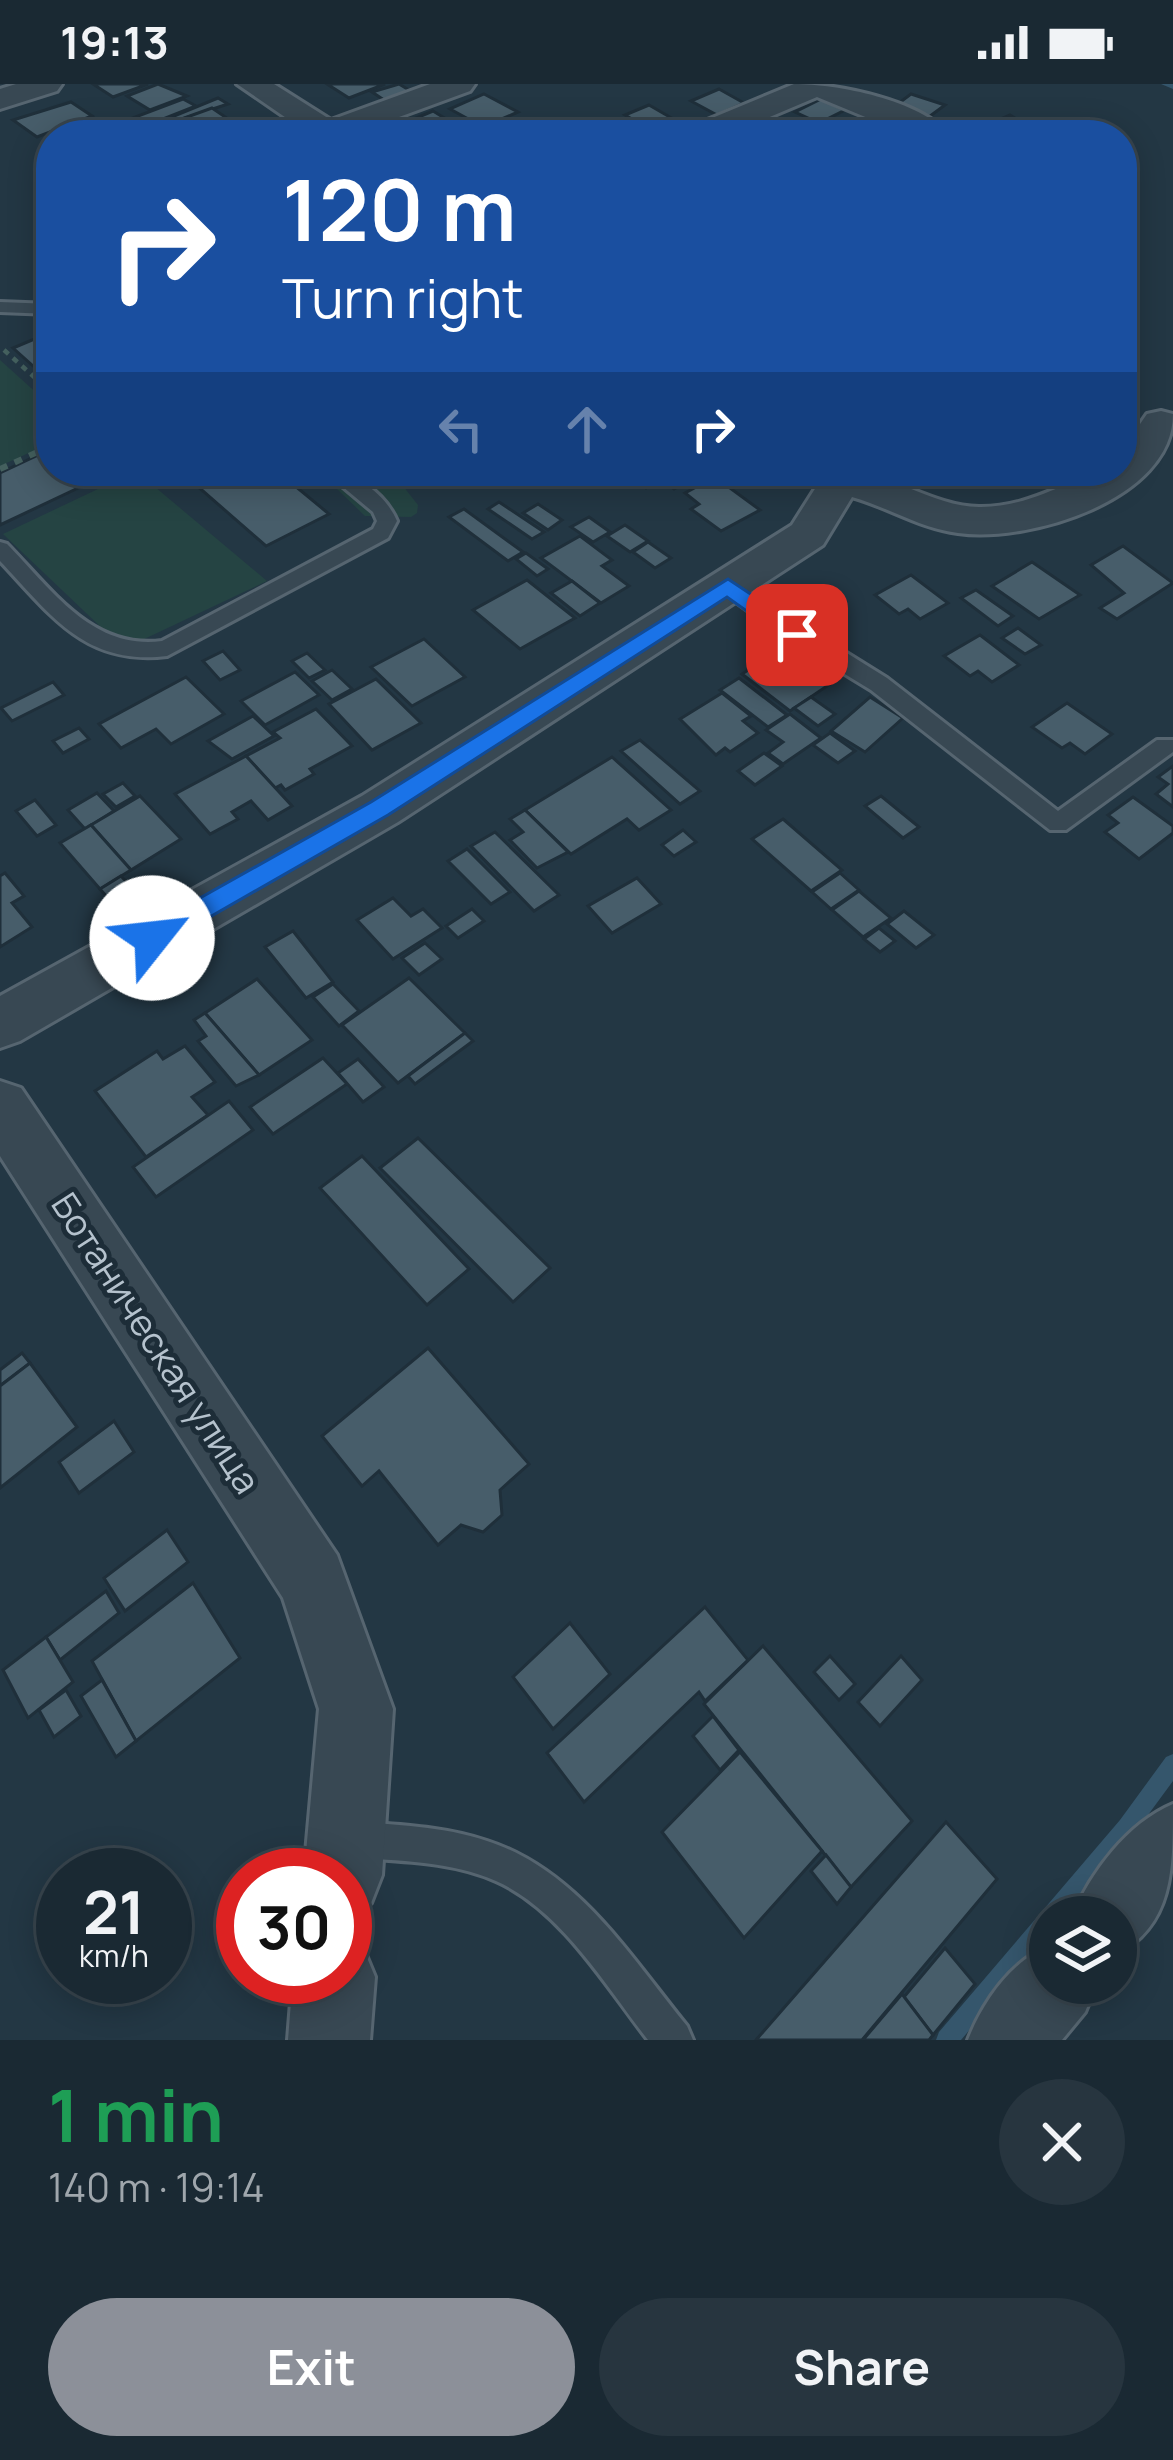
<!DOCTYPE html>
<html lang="en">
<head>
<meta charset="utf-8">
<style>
  :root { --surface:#1a2933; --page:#27353f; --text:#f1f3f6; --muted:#9fa6ac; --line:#38454e; --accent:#8c9099 }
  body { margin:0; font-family:Manrope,sans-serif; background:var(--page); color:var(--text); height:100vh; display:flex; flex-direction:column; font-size:45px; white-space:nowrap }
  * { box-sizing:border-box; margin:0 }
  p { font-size:39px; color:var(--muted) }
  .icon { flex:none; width:66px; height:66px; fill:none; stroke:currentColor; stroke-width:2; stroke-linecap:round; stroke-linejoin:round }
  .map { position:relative; height:1956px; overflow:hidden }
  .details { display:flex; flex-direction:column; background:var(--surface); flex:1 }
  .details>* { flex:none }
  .banner { position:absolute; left:36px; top:36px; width:1101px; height:366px; border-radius:48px; box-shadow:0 6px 30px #0003,0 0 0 3px var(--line); background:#1a4fa0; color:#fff; overflow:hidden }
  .buttons { position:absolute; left:1029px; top:1812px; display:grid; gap:24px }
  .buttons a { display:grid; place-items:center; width:108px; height:108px; border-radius:50%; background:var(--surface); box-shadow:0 6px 30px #0003,0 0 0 3px var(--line); font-size:60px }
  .speed { position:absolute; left:36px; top:1764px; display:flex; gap:24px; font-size:60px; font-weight:700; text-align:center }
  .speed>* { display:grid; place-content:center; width:156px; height:156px; border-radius:50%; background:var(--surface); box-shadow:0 6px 30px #0003,0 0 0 3px var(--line); line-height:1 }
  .speed small { font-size:30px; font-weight:400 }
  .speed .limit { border:18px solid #d22; background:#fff; color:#111 }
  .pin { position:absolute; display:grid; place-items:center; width:102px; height:102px; color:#fff; margin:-51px; border-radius:24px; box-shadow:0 6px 18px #0006 }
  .me { position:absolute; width:132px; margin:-66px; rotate:61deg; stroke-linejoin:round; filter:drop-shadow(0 0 9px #0008) }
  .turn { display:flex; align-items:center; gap:42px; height:252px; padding:0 48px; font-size:54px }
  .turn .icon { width:156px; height:156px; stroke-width:2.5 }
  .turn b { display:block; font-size:84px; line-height:102px }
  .lanes { display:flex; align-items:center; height:114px; padding:0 48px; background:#0003; justify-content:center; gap:60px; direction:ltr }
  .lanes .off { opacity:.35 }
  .round { display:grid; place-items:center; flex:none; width:126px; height:126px; border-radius:63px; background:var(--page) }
  .summary { display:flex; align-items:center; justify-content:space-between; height:204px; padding:0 48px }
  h1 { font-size:72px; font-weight:700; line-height:90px; color:#1e9e55 }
  .action { display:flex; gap:24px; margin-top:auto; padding:24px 48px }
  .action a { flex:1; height:138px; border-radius:72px; background:var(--accent); color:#fff; font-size:48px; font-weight:700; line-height:138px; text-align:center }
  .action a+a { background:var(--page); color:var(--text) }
  .status { display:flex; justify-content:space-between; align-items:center; height:84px; padding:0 60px; background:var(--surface); direction:ltr }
  .status svg { height:33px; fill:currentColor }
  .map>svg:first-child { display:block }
  .green { fill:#254443 }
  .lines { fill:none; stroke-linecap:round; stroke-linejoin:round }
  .stream { fill:#35566c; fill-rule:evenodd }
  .building { fill:#475d6a; stroke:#1f2f3a; stroke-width:3 }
  .service-casing { stroke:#566570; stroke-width:6 }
  .minor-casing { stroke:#566570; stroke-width:6 }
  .path-far1 { stroke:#44605e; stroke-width:4.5; stroke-dasharray:6 6; stroke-linecap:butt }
  .path { stroke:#44605e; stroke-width:6; stroke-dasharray:8 8; stroke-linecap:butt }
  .service { fill:#384853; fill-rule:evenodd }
  .minor { fill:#384853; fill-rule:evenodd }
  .route { fill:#1a73e8; stroke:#114b97; stroke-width:3 }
  .labels { text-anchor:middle; stroke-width:10; stroke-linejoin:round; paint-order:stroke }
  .street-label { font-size:36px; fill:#b5c2cd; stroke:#1d2d38 }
</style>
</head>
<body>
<div class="status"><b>19:13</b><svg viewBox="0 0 49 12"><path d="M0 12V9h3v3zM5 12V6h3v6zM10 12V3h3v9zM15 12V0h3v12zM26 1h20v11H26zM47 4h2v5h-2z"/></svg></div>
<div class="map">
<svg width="1173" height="1956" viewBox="0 0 1173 1956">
  <rect width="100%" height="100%" fill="#233744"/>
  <!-- green -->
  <g class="green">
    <polygon points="0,276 51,322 51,359 0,382"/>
    <polygon points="136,387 267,497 138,558 105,547 3,450"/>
    <polygon points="307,387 391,387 418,421 417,429 411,433 365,432 336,404"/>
  </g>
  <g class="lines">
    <!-- stream -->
    <g class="stream">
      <polygon points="1161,0 1173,0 1173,5"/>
      <polygon points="1173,1670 1173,1697 1134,1750 1065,1833 1050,1833 1050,1851 961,1956 936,1956 939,1948 1120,1736 1166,1673"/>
    </g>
  </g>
  <!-- building -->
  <g class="building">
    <polygon points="93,0 148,0 113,13"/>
    <polygon points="158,0 187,12 150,26 127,12"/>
    <polygon points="327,0 385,0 349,14"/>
    <polygon points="399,0 419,12 393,22 372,8"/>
    <polygon points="719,5 744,19 717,31 691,17"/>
    <polygon points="484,10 518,28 483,43 450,25"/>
    <polygon points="911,10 945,21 922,38 899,19"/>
    <polygon points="218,14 228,20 176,37 190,47 179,51 161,44 142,51 135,48"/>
    <polygon points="183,15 196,22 143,43 130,35"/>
    <polygon points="821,15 845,26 819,39 795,28"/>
    <polygon points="71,18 92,32 37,53 13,36"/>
    <polygon points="649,21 687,43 660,51 625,31"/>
    <polygon points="212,24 237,41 195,51 176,37"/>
    <polygon points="433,27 454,40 446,43 453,47 412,51 397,42"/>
    <polygon points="1010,31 1024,40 1042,49 1024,51 996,37"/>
    <polygon points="776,37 794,46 812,51 758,51 750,46"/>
    <polygon points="51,248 51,298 13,264"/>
    <polygon points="51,365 51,387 114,387 0,441 0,389"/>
    <polygon points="180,387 277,387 329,430 266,462"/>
    <polygon points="641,387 679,387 646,404 630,392"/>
    <polygon points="679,387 696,387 701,391 674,405 662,396"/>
    <polygon points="715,393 760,426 721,447 691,425 699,420 685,409"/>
    <polygon points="499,418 544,448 532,455 488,425"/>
    <polygon points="538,420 562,436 548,446 523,429"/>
    <polygon points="464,425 523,468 508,477 449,433"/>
    <polygon points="589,433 610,448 593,458 571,443"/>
    <polygon points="625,441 648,457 630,468 607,452"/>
    <polygon points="580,452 612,476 602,482 629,502 601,519 541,474"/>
    <polygon points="648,458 671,474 655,484 633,468"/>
    <polygon points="1123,462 1173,499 1117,535 1100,524 1124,509 1091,481"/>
    <polygon points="526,469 548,485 537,492 516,475"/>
    <polygon points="1032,478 1080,511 1039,535 992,502"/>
    <polygon points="911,491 948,519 920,535 908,525 899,530 875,511"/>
    <polygon points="527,496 575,534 520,565 473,526"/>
    <polygon points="572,497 600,519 580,532 551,509"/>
    <polygon points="976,506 1013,532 998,542 961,514"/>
    <polygon points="1018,544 1041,561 1025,570 1002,554"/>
    <polygon points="980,551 1019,581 992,598 978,587 970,592 944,572"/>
    <polygon points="424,555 465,593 412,622 371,583"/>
    <polygon points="788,560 836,596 790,627 742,590"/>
    <polygon points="223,567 240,586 220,596 203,577"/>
    <polygon points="307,569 325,586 309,594 292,577"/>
    <polygon points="332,586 352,605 332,616 312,597"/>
    <polygon points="295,588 319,611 265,641 241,617"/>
    <polygon points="186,593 224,630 171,660 156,645 121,664 99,640"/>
    <polygon points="739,594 787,631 768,643 720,606"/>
    <polygon points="376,595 421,639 372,666 329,620"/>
    <polygon points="53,598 64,611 12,637 1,624"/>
    <polygon points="722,609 751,632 743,637 758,649 730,668 725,664 716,671 680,635"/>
    <polygon points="811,613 835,630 818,642 794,624"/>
    <polygon points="870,613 903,634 865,668 831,647"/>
    <polygon points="1067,619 1112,650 1085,670 1070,659 1062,664 1032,643"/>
    <polygon points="316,625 352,662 310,685 314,690 285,706 281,701 275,704 246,672 280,654 273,648"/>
    <polygon points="790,630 821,654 783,680 768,669 783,658 766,646"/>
    <polygon points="253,632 274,652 232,675 208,657"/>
    <polygon points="79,644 89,655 63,669 53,657"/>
    <polygon points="830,649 855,667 838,679 813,661"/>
    <polygon points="640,656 700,707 680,720 621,667"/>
    <polygon points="764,669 782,682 755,701 738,687"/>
    <polygon points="246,672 292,722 268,736 251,717 232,728 238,735 210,750 175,710"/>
    <polygon points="612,673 671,726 639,746 627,735 571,770 525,726"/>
    <polygon points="1173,682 1173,723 1156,710 1168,700 1158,693"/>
    <polygon points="123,699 135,712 116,723 103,710"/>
    <polygon points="97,709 114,727 85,745 68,726"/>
    <polygon points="140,712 181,755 131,786 91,741"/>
    <polygon points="881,712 919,743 903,754 865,722"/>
    <polygon points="1133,713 1173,742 1173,749 1139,775 1105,748 1118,739 1108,731"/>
    <polygon points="35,716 56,741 37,752 16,727"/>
    <polygon points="525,726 568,768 537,784 510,756 523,748 510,735"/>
    <polygon points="783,735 842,786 811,807 752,755"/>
    <polygon points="91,741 131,786 100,805 60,759"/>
    <polygon points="683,746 696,758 674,772 662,761"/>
    <polygon points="495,748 559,811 534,827 471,762"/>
    <polygon points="467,765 510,808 491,820 448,777"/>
    <polygon points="5,789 24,812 12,819 32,843 0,863 0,792"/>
    <polygon points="840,789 859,806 831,825 812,808"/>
    <polygon points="121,792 143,816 122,830 100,805"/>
    <polygon points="637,794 661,820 612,849 588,822"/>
    <polygon points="859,807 891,834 863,853 832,826"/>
    <polygon points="393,814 411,832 423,825 442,844 393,875 357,836"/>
    <polygon points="472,825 484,837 458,854 446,842"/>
    <polygon points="904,827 934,851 916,864 887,840"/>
    <polygon points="879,844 895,857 880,868 864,855"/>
    <polygon points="293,847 333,898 306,914 265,863"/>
    <polygon points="425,859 442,875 419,891 402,874"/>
    <polygon points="409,894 465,949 398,999 342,941"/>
    <polygon points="257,895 312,956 259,991 205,929"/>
    <polygon points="333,900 359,927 339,942 313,913"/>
    <polygon points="205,929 259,991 236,1002 198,957 206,952 194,936"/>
    <polygon points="465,949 473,957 415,1000 408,992"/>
    <polygon points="185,962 215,998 192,1013 208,1031 146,1073 95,1007 157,967 163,975"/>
    <polygon points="323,974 347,1000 273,1050 250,1023"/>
    <polygon points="358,975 384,1003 363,1018 338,989"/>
    <polygon points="229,1017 253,1046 156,1113 133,1083"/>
    <polygon points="418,1054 550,1184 513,1218 380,1084"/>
    <polygon points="362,1072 469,1185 427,1221 320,1104"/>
    <polygon points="428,1264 529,1380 500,1406 502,1431 483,1448 461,1441 438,1461 379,1387 362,1402 322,1352"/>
    <polygon points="22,1269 30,1279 0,1302 0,1286"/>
    <polygon points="30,1279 77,1343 0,1404 0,1302"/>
    <polygon points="114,1337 134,1368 79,1409 59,1378"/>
    <polygon points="167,1446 188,1478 125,1527 104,1494"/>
    <polygon points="193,1499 240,1574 136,1657 92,1577"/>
    <polygon points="106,1507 119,1529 60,1576 46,1553"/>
    <polygon points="705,1523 748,1576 705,1617 699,1608 584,1718 547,1669"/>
    <polygon points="570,1539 610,1590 553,1645 513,1593"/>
    <polygon points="46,1553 73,1598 28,1634 3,1586"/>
    <polygon points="763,1562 912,1737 851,1803 704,1620"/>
    <polygon points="830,1572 855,1600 839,1616 814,1588"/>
    <polygon points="901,1572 922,1596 880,1642 858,1618"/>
    <polygon points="102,1596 136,1657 116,1673 81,1612"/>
    <polygon points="66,1606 81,1632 54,1653 39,1626"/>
    <polygon points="713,1632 739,1666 720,1686 693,1652"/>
    <polygon points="740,1668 822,1767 744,1854 662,1748"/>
    <polygon points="946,1738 997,1795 862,1956 756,1956"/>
    <polygon points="826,1771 851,1803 837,1820 811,1787"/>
    <polygon points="945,1864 975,1900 933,1951 904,1913"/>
    <polygon points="902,1910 933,1951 929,1956 863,1956"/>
  </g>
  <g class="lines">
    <!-- service casing -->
    <g class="service-casing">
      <g id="service">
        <polygon points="0,218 51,220 51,230 0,228"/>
        <path d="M 324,387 C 354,387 385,409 397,437 L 388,454 L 167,572 C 85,582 51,531 0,477 L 0,458 L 7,460 C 52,506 92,566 162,557 L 373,445 L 377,437 L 373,428 Z"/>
        <polygon points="728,495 887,594 1058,727 1157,656 1173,656 1173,668 1066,746 1050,746 871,606 789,556 721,507 717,502"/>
        <path d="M 350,1737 C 396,1741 443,1742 487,1757 C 577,1786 630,1872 687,1942 L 693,1956 L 648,1956 C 606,1902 560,1825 496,1797 C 452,1777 397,1777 350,1773 L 337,1768 L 332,1755 L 337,1742 Z"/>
      </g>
    </g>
    <!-- minor casing -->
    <g class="minor-casing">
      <g id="minor">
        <polygon points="16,0 62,0 57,7 0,25 0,5"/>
        <polygon points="237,0 274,0 331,36 430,0 475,0 470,7 350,51 311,51"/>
        <path d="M 794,0 C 837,0 921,16 949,51 L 909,51 L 817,13 L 727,51 L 683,51 L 688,44 Z"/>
        <path d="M 1161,327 L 1173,330 C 1173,416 1028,459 958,449 C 919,444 888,423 852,413 L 823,461 L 398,738 L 20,957 L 0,964 L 0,912 L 362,712 L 792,441 L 825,389 C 880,378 925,422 979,423 C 1037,424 1075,387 1122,387 L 1122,366 L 1147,330 Z"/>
        <polygon points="0,997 21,1004 337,1471 393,1625 382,1791 371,1819 345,1829 345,1791 304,1791 319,1625 283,1514 0,1072"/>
        <path d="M 1173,1720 C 1173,1786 1173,1841 1116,1871 L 1116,1833 L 1072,1833 C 1091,1788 1128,1739 1173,1720 Z"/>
        <polygon points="345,1857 363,1864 375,1893 370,1956 288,1956 293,1893 345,1893"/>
        <path d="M 1050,1861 L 1050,1899 L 1097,1899 L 1085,1928 L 1062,1956 L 968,1956 C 983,1918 1011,1877 1050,1861 Z"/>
      </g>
    </g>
    <!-- path-far1 -->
    <polyline class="path-far1" points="4,266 51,308"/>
    <!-- path -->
    <polyline class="path" points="0,385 51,362"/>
    <!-- service -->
    <use href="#service" class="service"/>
    <!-- minor -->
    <use href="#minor" class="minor"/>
  </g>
  <!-- route -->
  <polygon class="route" points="728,495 805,546 805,557 789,557 727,513 388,731 161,861 143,861 139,854 143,846 371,718"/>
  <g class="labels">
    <!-- street labels -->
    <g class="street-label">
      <text transform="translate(156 1259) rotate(57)" y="13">Ботаническая улица</text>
    </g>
  </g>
</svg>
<div class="buttons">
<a><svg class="icon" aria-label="layers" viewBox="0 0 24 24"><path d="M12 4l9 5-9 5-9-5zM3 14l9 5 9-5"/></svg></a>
</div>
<div class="speed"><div>21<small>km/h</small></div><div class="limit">30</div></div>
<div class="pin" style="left:797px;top:551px;background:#d93025"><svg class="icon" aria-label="arrive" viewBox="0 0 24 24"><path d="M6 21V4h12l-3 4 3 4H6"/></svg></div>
<svg class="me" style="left:152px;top:854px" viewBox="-20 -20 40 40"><circle r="19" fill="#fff"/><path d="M0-13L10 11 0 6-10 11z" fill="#1a73e8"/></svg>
<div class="banner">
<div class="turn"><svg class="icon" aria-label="right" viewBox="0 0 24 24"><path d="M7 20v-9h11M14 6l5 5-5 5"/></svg><div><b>120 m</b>Turn right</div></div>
<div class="lanes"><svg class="icon off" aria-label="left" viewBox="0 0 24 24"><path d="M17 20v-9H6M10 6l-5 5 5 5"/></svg><svg class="icon off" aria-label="ahead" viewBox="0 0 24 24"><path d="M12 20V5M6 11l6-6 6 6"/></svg><svg class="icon" aria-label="right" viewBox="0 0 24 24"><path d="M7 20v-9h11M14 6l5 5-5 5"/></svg></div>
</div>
</div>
<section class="details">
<div class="summary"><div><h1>1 min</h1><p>140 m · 19:14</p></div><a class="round"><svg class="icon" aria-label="close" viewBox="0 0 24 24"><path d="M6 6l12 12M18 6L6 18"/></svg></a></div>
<div class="action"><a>Exit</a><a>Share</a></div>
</section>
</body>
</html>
